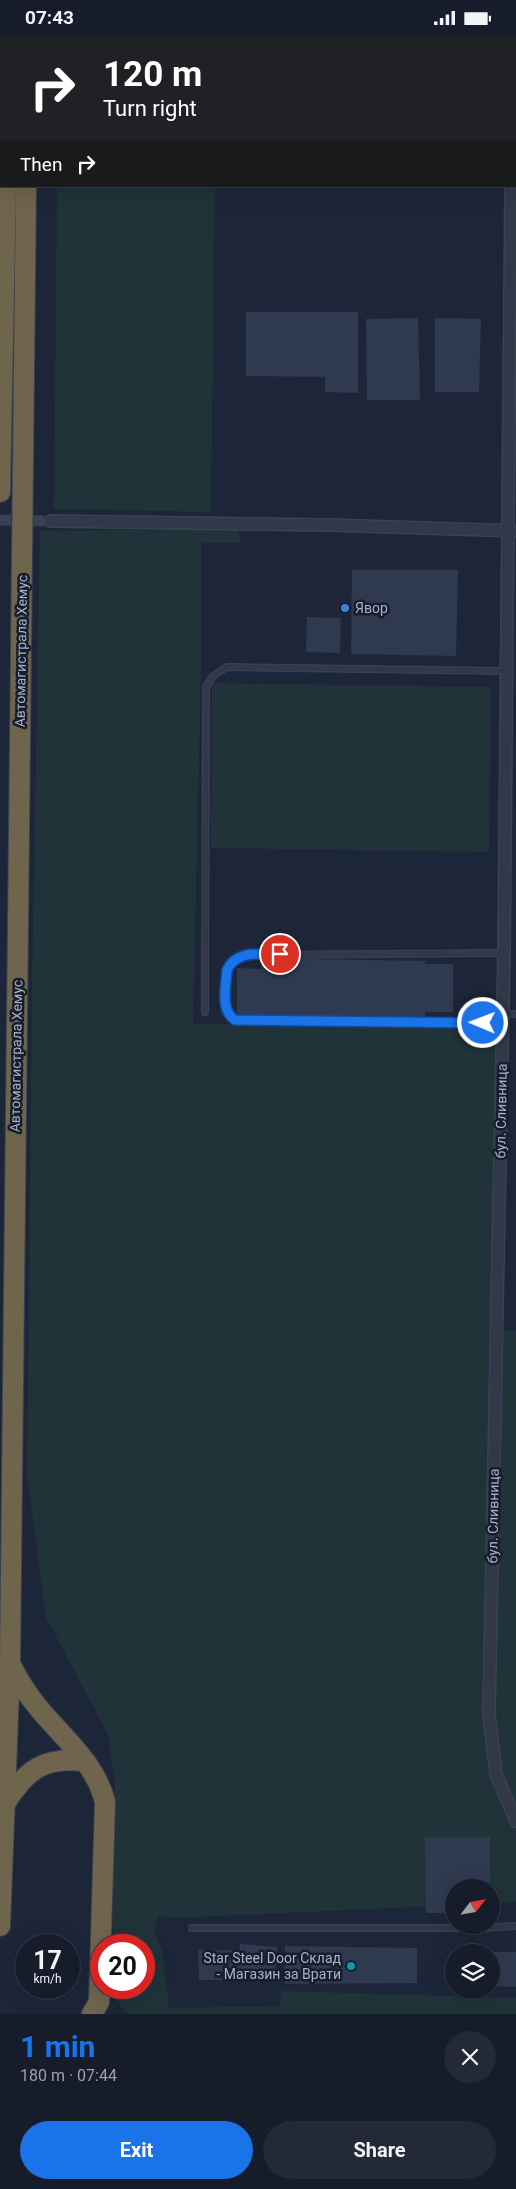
<!DOCTYPE html>
<html lang="en">
<head>
<meta charset="utf-8">
<style>
  :root { --surface:#161c2a; --page:#232936; --text:#f1f3f6; --muted:#9ea1a8; --line:#353a47; --accent:#1a73e8 }
  body { margin:0; font-family:Roboto,sans-serif; background:var(--page); color:var(--text); height:100vh; display:flex; flex-direction:column; font-size:19px; white-space:nowrap }
  * { box-sizing:border-box; margin:0 }
  p { font-size:16px; color:var(--muted) }
  .icon { flex:none; width:28px; height:28px; fill:none; stroke:currentColor; stroke-width:2; stroke-linecap:round; stroke-linejoin:round }
  .map { position:relative; height:1979px; overflow:hidden }
  .sheet { display:flex; flex-direction:column; background:var(--surface); flex:1 }
  .sheet>* { flex:none }
  .hud { position:absolute; left:0px; top:0px; width:516px; height:152px; box-shadow:0 5px 20px #0002,0 0 0 1px var(--line); background:#202124; color:#fff; overflow:hidden }
  .needle { width:32px; rotate:59deg }
  .buttons { position:absolute; left:445px; top:1844px; display:grid; gap:10px }
  .buttons a { display:grid; place-items:center; width:55px; height:55px; border-radius:50%; background:var(--surface); box-shadow:0 5px 20px #0002,0 0 0 1px var(--line); font-size:25px }
  .speed { position:absolute; left:15px; top:1899px; display:flex; gap:10px; font-size:25px; font-weight:700; text-align:center }
  .speed>* { display:grid; place-content:center; width:65px; height:65px; border-radius:50%; background:var(--surface); box-shadow:0 5px 20px #0002,0 0 0 1px var(--line); line-height:1 }
  .speed small { font-size:12px; font-weight:400 }
  .speed .limit { border:8px solid #d22; background:#fff; color:#111 }
  .pin { position:absolute; display:grid; place-items:center; width:42px; height:42px; color:#fff; margin:-21px; border:2px solid #fff; border-radius:50%; box-shadow:0 1px 5px #0007 }
  .me { position:absolute; width:55px; margin:-28px; rotate:271deg; stroke-linejoin:round; filter:drop-shadow(0 0 4px #0008) }
  .turn { display:flex; align-items:center; gap:18px; height:105px; padding:0 20px; font-size:22px }
  .turn .icon { width:65px; height:65px; stroke-width:2.5 }
  .turn b { display:block; font-size:35px; line-height:42px }
  .then { display:flex; align-items:center; height:48px; padding:0 20px; background:#0003; gap:10px; font-size:19px }
  .round { display:grid; place-items:center; flex:none; width:52px; height:52px; border-radius:26px; background:var(--page) }
  .overview { display:flex; align-items:center; justify-content:space-between; height:85px; padding:0 20px }
  h1 { font-size:30px; font-weight:700; line-height:38px; color:var(--accent) }
  .primary-button { display:flex; gap:10px; margin-top:auto; padding:10px 20px }
  .primary-button a { flex:1; height:58px; border-radius:30px; background:var(--accent); color:#fff; font-size:20px; font-weight:700; line-height:58px; text-align:center }
  .primary-button a+a { background:var(--page); color:var(--text) }
  .status { display:flex; justify-content:space-between; align-items:center; height:35px; padding:0 25px; background:var(--surface); direction:ltr }
  .status svg { height:14px; fill:currentColor }
  .map>svg:first-child { display:block }
  .green { fill:#1f3339 }
  .building { fill:#2f394f }
  .lines { fill:none; stroke-linecap:round; stroke-linejoin:round }
  .street-tunnel { stroke:#394254; stroke-width:11; stroke-dasharray:11 5.5; stroke-linecap:butt }
  .lane-casing { stroke:#3a4152; stroke-width:8 }
  .street-casing { stroke:#3a4152; stroke-width:14 }
  .highway-casing { stroke:#3b4253; stroke-width:22 }
  .path { stroke:#374d52; stroke-width:2.5; stroke-dasharray:4 4; stroke-linecap:butt }
  .lane { stroke:#313848; stroke-width:5.5 }
  .street { stroke:#313848; stroke-width:11 }
  .highway { stroke:#6f654d; stroke-width:20 }
  .route-casing { stroke:#114b97; stroke-width:12 }
  .route { stroke:#1a73e8; stroke-width:9 }
  .shop-dot { fill:#3f7fe0; stroke:#171d2c; stroke-width:2 }
  .culture-dot { fill:#0f9aa8; stroke:#171d2c; stroke-width:2 }
  .labels { text-anchor:middle; stroke-width:5; stroke-linejoin:round; paint-order:stroke }
  .poi-label { font-size:14px; fill:#aab2c6; stroke:#171d2c; text-anchor:start }
  .street-label { font-size:14px; fill:#aab2c6; stroke:#171d2c }
</style>
</head>
<body>
<div class="status"><b>07:43</b><svg viewBox="0 0 49 12"><path d="M0 12V9h3v3zM5 12V6h3v6zM10 12V3h3v9zM15 12V0h3v12zM26 1h20v11H26zM47 4h2v5h-2z"/></svg></div>
<div class="map">
<svg width="516" height="1979" viewBox="0 0 516 1979">
  <rect width="100%" height="100%" fill="#1d2638"/>
  <!-- green -->
  <g class="green">
    <rect x="58" y="0" width="157" height="1"/>
    <polygon points="57,151 215,151 211,477 54,474"/>
    <path d="M 238,493 L 241,508 L 201,508 L 201,636 L 193,989 L 498,994 L 498,1296 L 516,1296 L 516,1867 L 491,1868 L 491,1852 L 454,1852 L 454,1870 L 179,1883 L 158,1881 L 154,1896 L 162,1916 L 169,1973 L 279,1971 L 282,1956 L 516,1963 L 516,1979 L 128,1979 C 119,1973 116,1963 116,1953 L 144,1952 L 144,1910 L 114,1910 L 111,1800 L 115,1748 L 108,1700 L 46,1582 L 27,1440 L 32,947 L 40,496 Z"/>
    <polygon points="212,648 491,652 489,817 211,813"/>
  </g>
  <!-- building -->
  <g class="building">
    <polygon points="246,277 358,277 358,358 325,357 325,342 246,341"/>
    <polygon points="418,283 420,365 367,365 366,284"/>
    <polygon points="435,283 481,284 479,357 435,357"/>
    <polygon points="352,535 458,535 456,621 351,619"/>
    <polygon points="307,582 341,583 340,618 306,617"/>
    <polygon points="261,923 425,926 425,929 453,929 453,977 425,977 425,984 237,982 237,933 261,934"/>
    <polygon points="425,1802 490,1802 490,1852 454,1852 454,1878 426,1878"/>
    <polygon points="240,1909 277,1912 275,1945 199,1945 198,1915 240,1915"/>
    <polygon points="285,1911 417,1913 417,1948 285,1949"/>
    <polygon points="516,1917 516,1952 491,1951 491,1917"/>
  </g>
  <g class="lines">
    <!-- street-tunnel -->
    <polyline class="street-tunnel" points="0,485 50,486"/>
    <!-- lane casing -->
    <g class="lane-casing">
      <g id="lane">
        <polyline points="205,977 206,652 213,641 227,632 507,636"/>
        <polyline points="502,979 516,979"/>
        <path d="M 502,988 L 235,985 L 225,975 C 226,953 220,931 243,920 L 504,918"/>
        <polyline points="192,1893 484,1893 516,1891"/>
      </g>
    </g>
    <!-- street casing -->
    <g class="street-casing">
      <g id="street">
        <polyline points="511,151 504,918 489,1679 496,1739 516,1786"/>
        <polyline points="50,486 329,490 514,496"/>
      </g>
    </g>
    <!-- highway casing -->
    <g class="highway-casing">
      <g id="highway">
        <polyline points="9,1 9,0"/>
        <polyline points="28,1 28,0"/>
        <polyline points="0,457 6,151"/>
        <path d="M 10,1629 C 18,1644 26,1658 37,1671 C 61,1701 96,1728 105,1767 L 99,1967 L 92,1979"/>
        <path d="M 6,1767 C 27,1734 44,1722 84,1726"/>
        <polyline points="0,1891 10,1629 26,151"/>
      </g>
    </g>
    <!-- path -->
    <polyline class="path" points="513,1 513,0"/>
    <!-- lane -->
    <use href="#lane" class="lane"/>
    <!-- street -->
    <use href="#street" class="street"/>
    <!-- highway -->
    <use href="#highway" class="highway"/>
  </g>
  <g class="lines">
    <!-- route casing -->
    <g class="route-casing">
      <path id="route" d="M 280,919 C 261,920 237,914 227,935 C 226,952 220,975 235,985 L 483,988"/>
    </g>
    <!-- route -->
    <use href="#route" class="route"/>
  </g>
  <!-- markers -->
  <circle class="shop-dot" cx="345" cy="573" r="5"/>
  <circle class="culture-dot" cx="351" cy="1931" r="5"/>
  <g class="labels">
    <!-- poi labels -->
    <g class="poi-label">
      <text x="355" y="578">Явор</text>
      <text x="341" y="1928" text-anchor="end">Star Steel Door Склад<tspan x="341" dy="16">- Магазин за Врати</tspan></text>
    </g>
    <!-- street labels -->
    <g class="street-label">
      <text transform="translate(21 616) rotate(-89)" y="5">Автомагистрала Хемус</text>
      <text transform="translate(16 1021) rotate(-89)" y="5">Автомагистрала Хемус</text>
      <text transform="translate(501 1076) rotate(-89)" y="5">бул. Сливница</text>
      <text transform="translate(493 1481) rotate(-89)" y="5">бул. Сливница</text>
    </g>
  </g>
</svg>
<div class="buttons">
<a><svg class="needle" viewBox="-14 -14 28 28"><path d="M0-13l5 13h-10z" fill="#e53935"/><path d="M0 13l5-13h-10z" fill="#9ea1a8"/></svg></a>
<a><svg class="icon" aria-label="layers" viewBox="0 0 24 24"><path d="M12 4l9 5-9 5-9-5zM3 14l9 5 9-5"/></svg></a>
</div>
<div class="speed"><div>17<small>km/h</small></div><div class="limit">20</div></div>
<div class="pin" style="left:280px;top:919px;background:#d93025"><svg class="icon" aria-label="arrive" viewBox="0 0 24 24"><path d="M6 21V4h12l-3 4 3 4H6"/></svg></div>
<svg class="me" style="left:483px;top:988px" viewBox="-20 -20 40 40"><circle r="17" fill="#1a73e8" stroke="#fff" stroke-width="3"/><path d="M0-11L8 9 0 5-8 9z" fill="#fff"/></svg>
<div class="hud">
<div class="turn"><svg class="icon" aria-label="right" viewBox="0 0 24 24"><path d="M7 20v-9h11M14 6l5 5-5 5"/></svg><div><b>120 m</b>Turn right</div></div>
<div class="then">Then<svg class="icon" aria-label="right" viewBox="0 0 24 24"><path d="M7 20v-9h11M14 6l5 5-5 5"/></svg></div>
</div>
</div>
<section class="sheet">
<div class="overview"><div><h1>1 min</h1><p>180 m · 07:44</p></div><a class="round"><svg class="icon" aria-label="close" viewBox="0 0 24 24"><path d="M6 6l12 12M18 6L6 18"/></svg></a></div>
<div class="primary-button"><a>Exit</a><a>Share</a></div>
</section>
</body>
</html>
